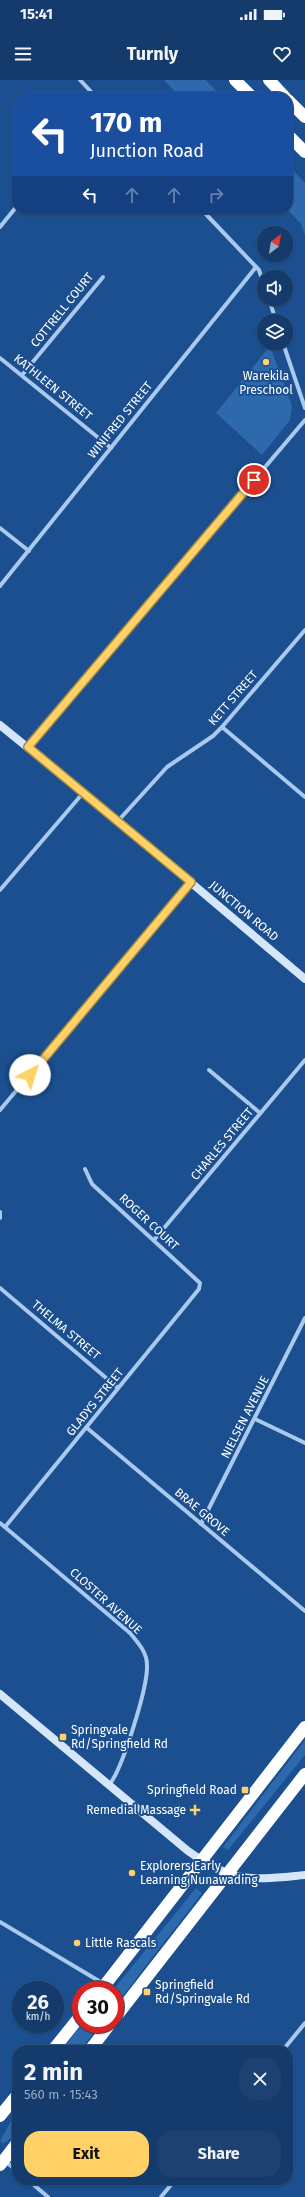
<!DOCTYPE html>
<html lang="en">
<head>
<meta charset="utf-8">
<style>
  :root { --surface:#143b6b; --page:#1d4271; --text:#f1f3f6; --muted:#9dadc1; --line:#33557e; --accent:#ffd166 }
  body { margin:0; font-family:"Fira Sans",sans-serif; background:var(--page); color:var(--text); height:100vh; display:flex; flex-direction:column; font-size:15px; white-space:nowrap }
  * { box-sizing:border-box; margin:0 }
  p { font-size:13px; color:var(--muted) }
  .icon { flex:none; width:22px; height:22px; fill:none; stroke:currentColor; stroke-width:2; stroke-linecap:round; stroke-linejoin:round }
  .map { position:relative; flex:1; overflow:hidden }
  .side { position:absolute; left:12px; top:1965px; width:281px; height:140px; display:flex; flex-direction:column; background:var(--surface); border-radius:16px; box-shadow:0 1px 3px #0004,0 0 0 1px var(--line) }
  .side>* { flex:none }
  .hud { position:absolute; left:12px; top:12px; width:281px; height:122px; border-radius:16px; box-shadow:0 1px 3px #0004,0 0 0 1px var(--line); background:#1a4fa0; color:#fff; overflow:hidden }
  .needle { width:26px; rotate:31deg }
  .buttons { position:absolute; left:257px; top:146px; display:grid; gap:8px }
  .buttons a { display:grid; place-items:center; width:36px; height:36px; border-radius:50%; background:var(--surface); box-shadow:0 1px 3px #0004,0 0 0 1px var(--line); font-size:20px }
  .speed { position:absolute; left:12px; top:1901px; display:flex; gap:8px; font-size:20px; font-weight:700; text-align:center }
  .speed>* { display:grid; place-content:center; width:52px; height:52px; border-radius:50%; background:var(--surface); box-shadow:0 1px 3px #0004,0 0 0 1px var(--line); line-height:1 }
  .speed small { font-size:10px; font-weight:400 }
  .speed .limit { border:6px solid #d22; background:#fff; color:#111 }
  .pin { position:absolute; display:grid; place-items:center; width:34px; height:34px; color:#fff; margin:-17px; border:2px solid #fff; border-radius:50%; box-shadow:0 1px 4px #0007 }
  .me { position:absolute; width:44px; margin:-22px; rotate:40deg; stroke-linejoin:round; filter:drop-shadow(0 0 3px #0008) }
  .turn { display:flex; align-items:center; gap:14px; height:84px; padding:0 12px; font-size:18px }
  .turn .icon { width:52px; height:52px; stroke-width:2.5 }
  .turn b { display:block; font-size:28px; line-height:34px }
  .lanes { display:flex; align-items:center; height:38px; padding:0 12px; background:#0003; justify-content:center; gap:20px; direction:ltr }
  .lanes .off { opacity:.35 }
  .round { display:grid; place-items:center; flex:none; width:42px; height:42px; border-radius:16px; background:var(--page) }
  .headline { display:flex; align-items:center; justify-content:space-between; height:68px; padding:0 12px }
  h1 { font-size:24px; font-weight:700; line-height:30px }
  .cta { display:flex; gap:8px; margin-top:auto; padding:8px 12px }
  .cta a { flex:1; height:46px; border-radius:16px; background:var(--accent); color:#111; font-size:16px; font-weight:700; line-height:46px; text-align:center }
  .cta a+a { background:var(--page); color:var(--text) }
  .status { display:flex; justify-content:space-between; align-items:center; height:28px; padding:0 20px; background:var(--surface); direction:ltr }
  .status svg { height:11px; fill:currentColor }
  header { display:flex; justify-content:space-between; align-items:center; height:52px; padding:0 12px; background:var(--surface); font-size:18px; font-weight:700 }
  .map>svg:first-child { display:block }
  .green { fill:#2e69ad }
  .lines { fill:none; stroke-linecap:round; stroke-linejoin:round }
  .street { stroke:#a9c9ee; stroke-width:4 }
  .secondary { stroke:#d6e6fa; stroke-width:8 }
  .highway { stroke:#fff; stroke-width:12 }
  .route-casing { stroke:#a68842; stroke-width:10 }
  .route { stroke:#ffd166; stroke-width:7 }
  .poi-dot { fill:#ffd166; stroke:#1b4f8f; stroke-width:1.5 }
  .labels { text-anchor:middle; stroke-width:4; stroke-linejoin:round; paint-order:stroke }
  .street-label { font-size:12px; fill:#fff; stroke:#1b4f8f }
  .poi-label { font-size:12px; fill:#fff; stroke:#1b4f8f; text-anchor:start }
</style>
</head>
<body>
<div class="status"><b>15:41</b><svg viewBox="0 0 49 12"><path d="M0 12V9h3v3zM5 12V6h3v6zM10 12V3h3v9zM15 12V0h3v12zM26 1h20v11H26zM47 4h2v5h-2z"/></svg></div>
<header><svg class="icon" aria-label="menu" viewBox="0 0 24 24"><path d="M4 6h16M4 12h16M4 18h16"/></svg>Turnly<svg class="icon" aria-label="heart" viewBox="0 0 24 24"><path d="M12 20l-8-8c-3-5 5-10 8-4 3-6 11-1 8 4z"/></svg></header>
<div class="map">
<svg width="305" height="2117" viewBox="0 0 305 2117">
  <rect width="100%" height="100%" fill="#1b4f8f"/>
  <!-- green -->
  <g class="green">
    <polygon points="164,0 206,0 222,17 180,17"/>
    <polygon points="288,85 305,103 305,155 301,144 287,129"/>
    <polygon points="270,266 292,326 290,340 262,375 216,333"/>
    <polygon points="305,1660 305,1675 228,1770 223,1767"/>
    <polygon points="196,1808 202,1813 115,1926 115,1910 113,1910"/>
    <polygon points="82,1944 101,1944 80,1970 62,1970"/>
    <path d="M 17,2030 C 17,2046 18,2055 3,2064 L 0,2061 Z"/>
  </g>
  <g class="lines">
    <!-- street -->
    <g class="street">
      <polyline points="80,0 96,17"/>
      <polyline points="201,129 259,190 264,205"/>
      <polyline points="0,147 17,126"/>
      <polyline points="269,219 276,241"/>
      <polyline points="283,263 305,328"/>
      <polyline points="0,278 111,368"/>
      <polyline points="22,295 103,197"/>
      <polyline points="0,448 29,471"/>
      <polyline points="0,506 256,187"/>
      <polyline points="222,647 305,717"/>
      <polyline points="28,667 305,340"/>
      <polyline points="118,741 167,687 213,656 222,647 305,550"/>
      <polyline points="0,810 83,713"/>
      <polyline points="209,990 260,1033"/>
      <polyline points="0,1030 191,802"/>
      <polyline points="0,1132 0,1138"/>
      <polyline points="154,1160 305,980"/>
      <polyline points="0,1208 118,1308"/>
      <polyline points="255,1339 305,1363"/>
      <polyline points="87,1348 305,1531"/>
      <path d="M 0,1443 L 130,1553 C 138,1563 147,1572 147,1585 C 148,1607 122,1690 109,1705"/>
      <polyline points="201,1444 305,1238"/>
      <polyline points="5,1447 199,1209 200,1203 92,1104 85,1089"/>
      <polyline points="0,1842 104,1904"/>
      <polyline points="283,1970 305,1943"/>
      <polyline points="5,2081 17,2091"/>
      <polyline points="28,2100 48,2117"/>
      <polyline points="161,2117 175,2100"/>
    </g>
    <!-- secondary -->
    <g class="secondary">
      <polyline points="0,645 118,741 305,899"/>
      <path d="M 0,1614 L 188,1771 C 235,1804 251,1800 305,1795"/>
    </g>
    <!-- highway -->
    <g class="highway">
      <polyline points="235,0 252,17"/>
      <polyline points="269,0 285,17"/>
      <polyline points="288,20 305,37"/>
      <polyline points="288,55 305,72"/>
      <polyline points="101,1910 305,1647"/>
      <polyline points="115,1938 305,1694"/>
      <polyline points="53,1970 81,1935"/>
      <polyline points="90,1970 110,1944"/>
      <polyline points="0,2036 17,2015"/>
      <polyline points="0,2085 17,2063"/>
    </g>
  </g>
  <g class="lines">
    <!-- route casing -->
    <g class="route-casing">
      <polyline id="route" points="30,995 191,802 28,667 254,400"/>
    </g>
    <!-- route -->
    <use href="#route" class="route"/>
  </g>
  <!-- markers -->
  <g class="poi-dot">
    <circle cx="266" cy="282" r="4"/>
    <rect x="59" y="1653" width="8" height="8" rx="2"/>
    <rect x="241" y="1706" width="8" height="8" rx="2"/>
    <path d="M193 1724h4v4h4v4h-4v4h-4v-4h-4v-4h4z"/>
    <circle cx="132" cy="1793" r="4"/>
    <circle cx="77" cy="1863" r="4"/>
    <rect x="143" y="1908" width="8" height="8" rx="2"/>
  </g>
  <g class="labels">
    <!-- street labels -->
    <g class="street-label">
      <text transform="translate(62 230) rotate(-51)" y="4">COTTRELL COURT</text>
      <text transform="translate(53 307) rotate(39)" y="4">KATHLEEN STREET</text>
      <text transform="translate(120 340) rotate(-51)" y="4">WINIFRED STREET</text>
      <text transform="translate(233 618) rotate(-49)" y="4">KETT STREET</text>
      <text transform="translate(244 831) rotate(40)" y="4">JUNCTION ROAD</text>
      <text transform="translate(222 1064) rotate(-50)" y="4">CHARLES STREET</text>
      <text transform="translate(149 1142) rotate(43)" y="4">ROGER COURT</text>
      <text transform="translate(66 1250) rotate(40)" y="4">THELMA STREET</text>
      <text transform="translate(95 1322) rotate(-51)" y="4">GLADYS STREET</text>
      <text transform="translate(245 1337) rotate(-63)" y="4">NIELSEN AVENUE</text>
      <text transform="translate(202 1432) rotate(40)" y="4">BRAE GROVE</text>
      <text transform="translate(106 1521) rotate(42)" y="4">CLOSTER AVENUE</text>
    </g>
    <!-- poi labels -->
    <g class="poi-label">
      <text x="266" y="300" text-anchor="middle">Warekila<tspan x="266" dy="14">Preschool</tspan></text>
      <text x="71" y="1654">Springvale<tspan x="71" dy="14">Rd/Springfield Rd</tspan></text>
      <text x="237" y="1714" text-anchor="end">Springfield Road</text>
      <text x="186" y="1734" text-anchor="end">Remedial Massage</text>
      <text x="140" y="1790">Explorers Early<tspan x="140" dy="14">Learning Nunawading</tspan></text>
      <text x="85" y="1867">Little Rascals</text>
      <text x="155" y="1909">Springfield<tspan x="155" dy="14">Rd/Springvale Rd</tspan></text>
    </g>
  </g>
</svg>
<div class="buttons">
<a><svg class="needle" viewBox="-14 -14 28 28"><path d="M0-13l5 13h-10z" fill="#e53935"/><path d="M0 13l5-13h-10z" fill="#9dadc1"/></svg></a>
<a><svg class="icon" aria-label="sound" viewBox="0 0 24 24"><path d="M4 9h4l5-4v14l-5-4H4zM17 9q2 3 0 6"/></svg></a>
<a><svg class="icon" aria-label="layers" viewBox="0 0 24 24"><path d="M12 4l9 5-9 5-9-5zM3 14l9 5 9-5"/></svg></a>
</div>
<div class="speed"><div>26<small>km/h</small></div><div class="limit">30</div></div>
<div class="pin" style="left:254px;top:400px;background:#d93025"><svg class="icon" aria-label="arrive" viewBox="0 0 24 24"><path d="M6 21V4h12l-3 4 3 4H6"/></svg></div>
<svg class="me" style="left:30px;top:995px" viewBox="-20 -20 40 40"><circle r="19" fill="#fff"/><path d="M0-13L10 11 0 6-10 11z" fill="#ffd166"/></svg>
<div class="hud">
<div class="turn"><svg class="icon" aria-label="left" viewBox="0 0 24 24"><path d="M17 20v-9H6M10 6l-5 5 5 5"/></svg><div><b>170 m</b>Junction Road</div></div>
<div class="lanes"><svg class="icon" aria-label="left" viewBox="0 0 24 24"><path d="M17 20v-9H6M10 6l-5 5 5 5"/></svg><svg class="icon off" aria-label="ahead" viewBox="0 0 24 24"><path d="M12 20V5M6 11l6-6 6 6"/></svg><svg class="icon off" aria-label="ahead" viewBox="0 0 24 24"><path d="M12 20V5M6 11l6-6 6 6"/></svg><svg class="icon off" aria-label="right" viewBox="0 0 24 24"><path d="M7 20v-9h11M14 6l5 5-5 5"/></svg></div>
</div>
<section class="side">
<div class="headline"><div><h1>2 min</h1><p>560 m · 15:43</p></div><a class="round"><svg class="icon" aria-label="close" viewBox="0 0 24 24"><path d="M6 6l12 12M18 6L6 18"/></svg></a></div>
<div class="cta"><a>Exit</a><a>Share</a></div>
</section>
</div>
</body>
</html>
